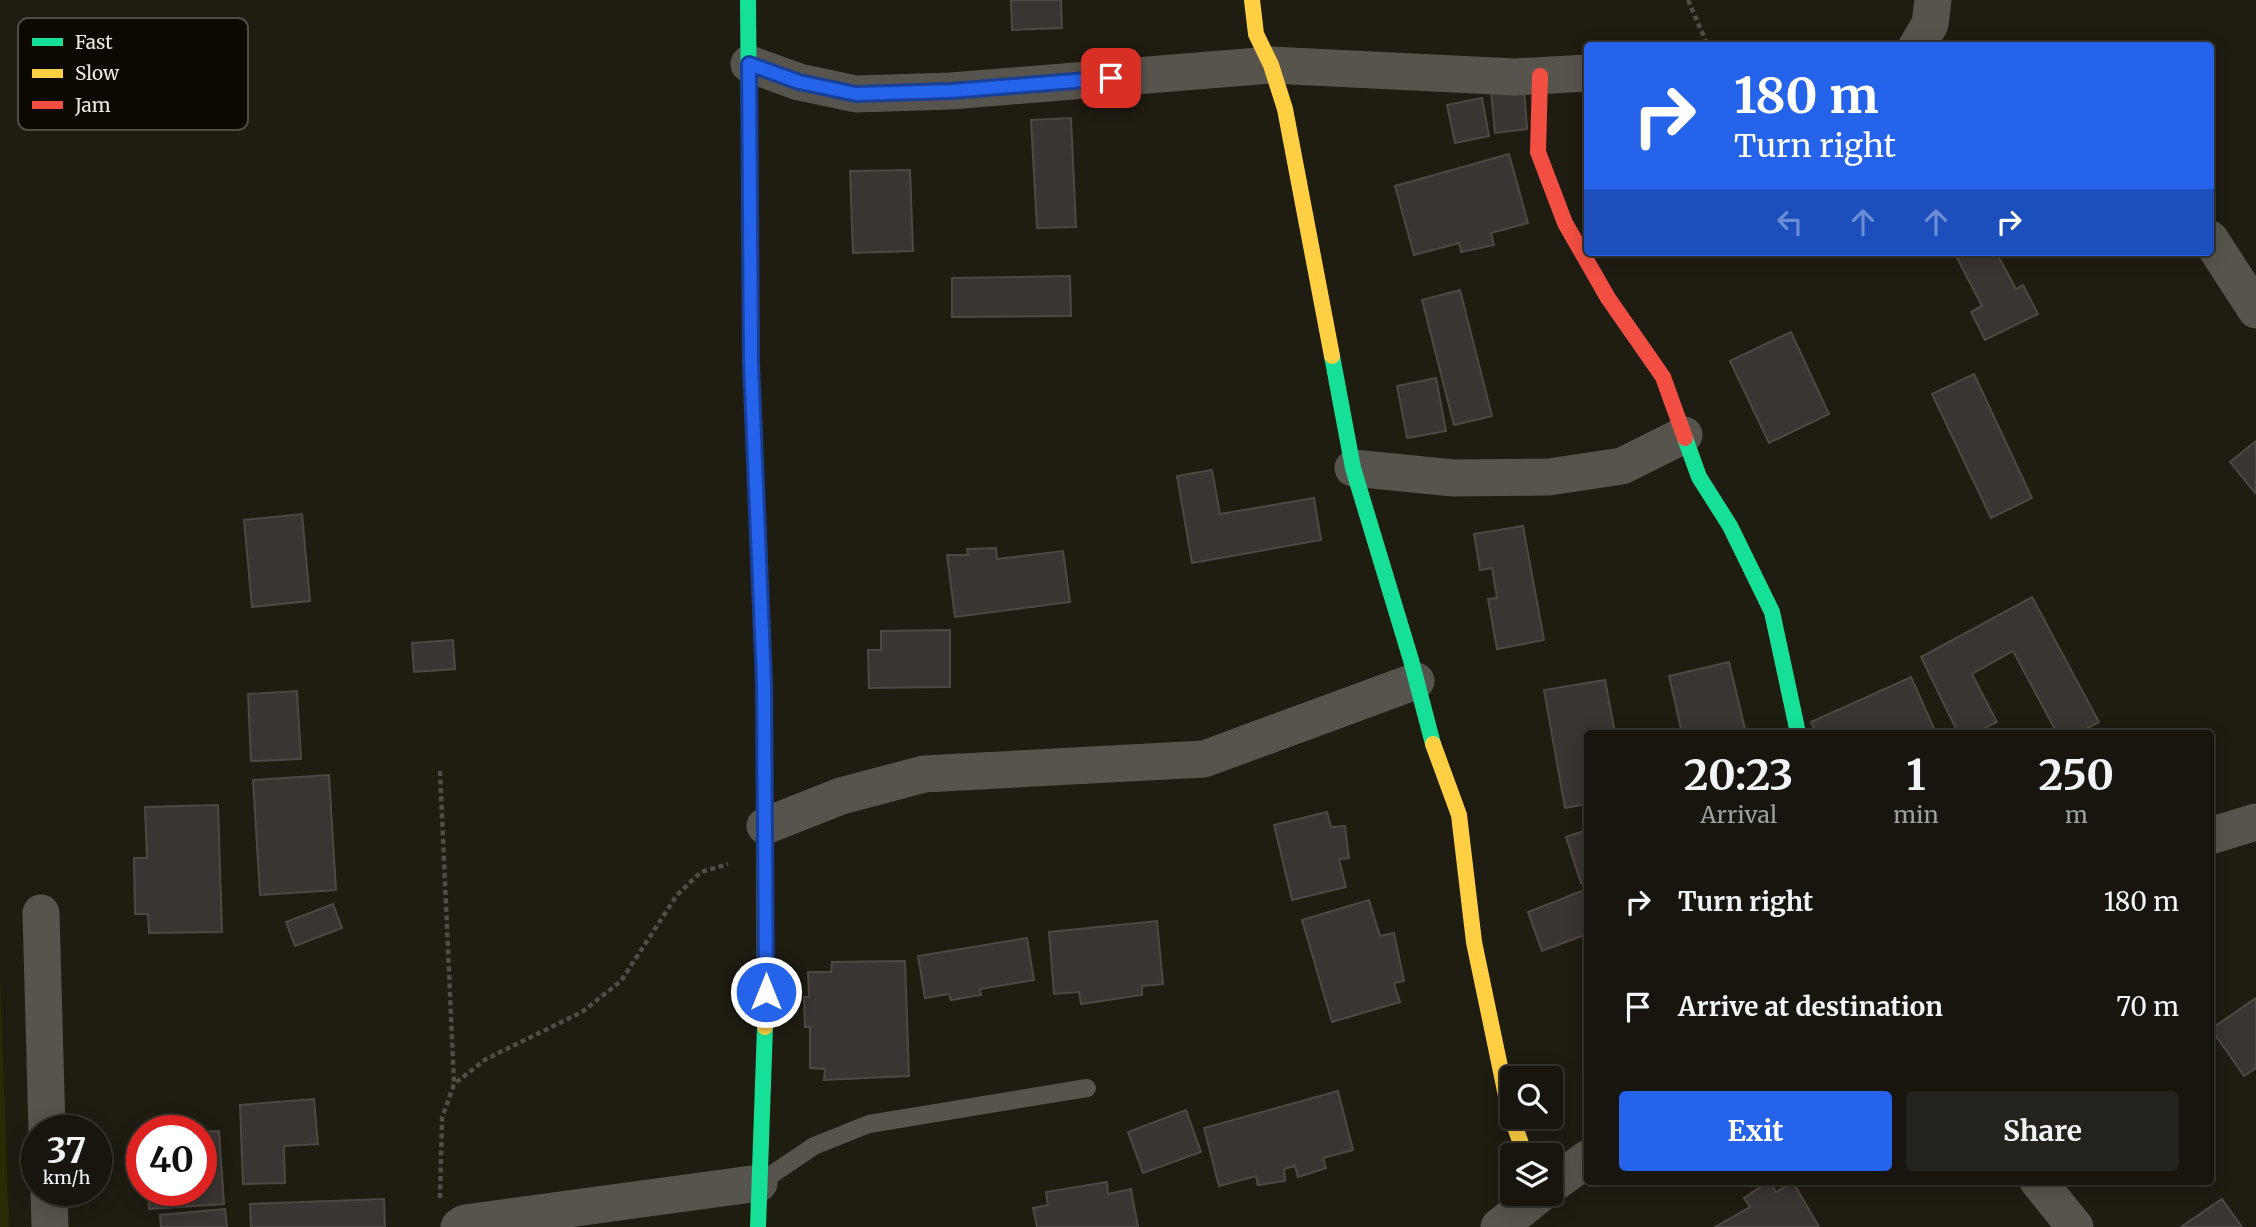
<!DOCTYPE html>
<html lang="en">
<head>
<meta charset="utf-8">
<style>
  :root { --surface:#17150e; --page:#24221c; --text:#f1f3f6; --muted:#9e9f9e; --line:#36342e; --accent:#2563eb }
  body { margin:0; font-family:Merriweather,serif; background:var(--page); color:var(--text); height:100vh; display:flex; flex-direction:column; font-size:26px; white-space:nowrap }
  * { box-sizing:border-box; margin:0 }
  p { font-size:23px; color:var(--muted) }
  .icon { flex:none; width:38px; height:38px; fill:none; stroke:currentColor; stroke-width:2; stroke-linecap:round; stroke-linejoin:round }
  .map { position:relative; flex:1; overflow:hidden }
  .details { position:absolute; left:1584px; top:730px; width:630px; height:455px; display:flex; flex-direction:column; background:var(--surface); border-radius:7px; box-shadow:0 4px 18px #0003,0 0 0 2px var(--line) }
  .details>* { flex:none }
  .guide { position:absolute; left:1584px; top:42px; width:630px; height:214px; border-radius:7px; box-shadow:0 4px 18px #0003,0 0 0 2px var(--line); background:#2563eb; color:#fff; overflow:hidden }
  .fabs { position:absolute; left:1500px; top:1066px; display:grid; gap:14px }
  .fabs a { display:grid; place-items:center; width:63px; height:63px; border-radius:7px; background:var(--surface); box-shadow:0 4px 18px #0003,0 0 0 2px var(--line); font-size:35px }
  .speed { position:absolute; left:21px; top:1115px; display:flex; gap:14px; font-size:35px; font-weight:700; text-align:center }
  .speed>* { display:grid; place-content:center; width:91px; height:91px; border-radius:50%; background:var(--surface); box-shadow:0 4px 18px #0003,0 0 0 2px var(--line); line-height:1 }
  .speed small { font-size:18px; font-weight:400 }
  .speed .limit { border:10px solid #d22; background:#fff; color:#111 }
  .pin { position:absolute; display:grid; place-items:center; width:60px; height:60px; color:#fff; margin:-30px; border-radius:14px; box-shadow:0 4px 10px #0006 }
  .me { position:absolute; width:77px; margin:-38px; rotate:0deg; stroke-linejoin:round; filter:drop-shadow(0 0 5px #0008) }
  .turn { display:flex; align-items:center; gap:24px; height:147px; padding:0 35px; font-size:32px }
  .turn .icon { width:91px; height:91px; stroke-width:2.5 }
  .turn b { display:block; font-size:49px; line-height:60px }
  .lanes { display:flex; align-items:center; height:66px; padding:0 35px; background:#0003; justify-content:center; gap:35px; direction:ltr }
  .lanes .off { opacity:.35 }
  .eta { display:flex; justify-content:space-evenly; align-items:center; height:119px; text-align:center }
  .eta b { font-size:42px; font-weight:700; line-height:49px }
  .primary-button { display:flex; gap:14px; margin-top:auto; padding:14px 35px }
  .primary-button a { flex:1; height:80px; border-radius:7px; background:var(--accent); color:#fff; font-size:28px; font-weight:700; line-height:80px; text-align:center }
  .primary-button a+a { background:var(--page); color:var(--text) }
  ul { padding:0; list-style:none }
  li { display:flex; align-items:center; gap:21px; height:105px; padding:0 35px }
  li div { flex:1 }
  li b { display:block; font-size:26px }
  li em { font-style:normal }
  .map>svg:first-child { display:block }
  .green { fill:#292b02 }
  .building { fill:#3a3432; stroke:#4e4845; stroke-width:2 }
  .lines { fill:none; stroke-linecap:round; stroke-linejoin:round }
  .path { stroke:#504d46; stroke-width:4.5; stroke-dasharray:5 3.5; stroke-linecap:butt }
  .lane { stroke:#57544d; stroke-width:18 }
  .street { stroke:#57544d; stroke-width:37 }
  .fast { stroke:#16e098; stroke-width:16 }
  .slow { stroke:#ffcf43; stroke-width:16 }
  .jam { stroke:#f24e42; stroke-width:16 }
  .route-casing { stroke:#184099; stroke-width:18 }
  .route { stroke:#2563eb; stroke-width:12 }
  .key { fill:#0c0903; stroke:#4f4c44; stroke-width:2 }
  .key-label { font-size:19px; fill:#ece8dc }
</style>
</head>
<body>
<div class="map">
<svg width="2256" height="1227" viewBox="0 0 2256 1227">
  <rect width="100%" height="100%" fill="#1f1c12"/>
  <!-- green -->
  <polygon class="green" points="0,978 9,1227 0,1227"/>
  <!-- building -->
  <g class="building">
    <polygon points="1011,0 1061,0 1062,28 1012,30"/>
    <polygon points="1524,89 1527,129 1495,133 1491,92"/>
    <polygon points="1482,98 1489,136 1455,143 1447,105"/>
    <polygon points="1071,118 1076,227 1037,228 1031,120"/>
    <polygon points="1509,154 1528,223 1491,233 1494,245 1461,252 1459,243 1414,255 1395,186"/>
    <polygon points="910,170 913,251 853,253 850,171"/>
    <polygon points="1954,252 1996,252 2016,289 2023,285 2038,314 1985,340 1971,312 1982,306"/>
    <polygon points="1070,276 1071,316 952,317 952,278"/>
    <polygon points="1460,290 1492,416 1454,425 1422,300"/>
    <polygon points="1791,332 1829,414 1769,443 1730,361"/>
    <polygon points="1974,374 2032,498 1991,518 1932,394"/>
    <polygon points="1436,378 1446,431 1407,438 1397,386"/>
    <polygon points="2256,441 2256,494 2230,462"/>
    <polygon points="1212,470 1220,514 1314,498 1321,540 1192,563 1177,476"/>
    <polygon points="302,514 310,601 252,607 244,520"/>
    <polygon points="1523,526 1544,640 1497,649 1488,599 1497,598 1492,568 1480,570 1474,534"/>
    <polygon points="996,548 997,559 1063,551 1070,602 955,617 947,555 968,555 967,549"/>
    <polygon points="2032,597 2099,722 2078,733 2057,733 2013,651 1972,674 1997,722 1975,733 1958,733 1921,657"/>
    <polygon points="950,630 950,687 869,688 868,650 881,650 881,631"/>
    <polygon points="453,640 455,669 414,672 412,643"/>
    <polygon points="1729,662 1746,733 1682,733 1669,676"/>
    <polygon points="1911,677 1936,733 1816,733 1811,722"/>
    <polygon points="1605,680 1615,733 1587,733 1587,804 1565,808 1544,690"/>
    <polygon points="297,691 301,759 251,761 248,694"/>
    <polygon points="329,775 336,890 260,895 253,780"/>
    <polygon points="218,805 222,932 149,933 148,914 135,914 134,858 147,858 145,807"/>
    <polygon points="1327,812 1331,827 1345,826 1349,858 1339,859 1346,887 1292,900 1274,825"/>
    <polygon points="1587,830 1587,881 1581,883 1566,837"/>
    <polygon points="1587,889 1587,934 1542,951 1528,912"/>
    <polygon points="1369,900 1380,936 1394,933 1404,981 1394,983 1400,1002 1332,1022 1302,920"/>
    <polygon points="333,904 342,928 295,946 286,922"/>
    <polygon points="1157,921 1163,984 1142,986 1142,995 1081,1004 1079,992 1054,994 1049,932"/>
    <polygon points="1027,938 1034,980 980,989 981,995 951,1000 949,994 925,998 918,956"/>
    <polygon points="905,961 909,1076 824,1080 825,1069 810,1068 810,1027 805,1027 804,997 809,997 808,972 831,972 832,962"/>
    <polygon points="2256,998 2256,1068 2244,1076 2211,1029"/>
    <polygon points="1338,1091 1353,1150 1323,1158 1326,1168 1298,1177 1295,1166 1284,1169 1285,1181 1258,1185 1256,1176 1219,1186 1204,1128"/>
    <polygon points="314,1099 318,1144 284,1146 285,1183 243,1184 240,1105"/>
    <polygon points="1186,1110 1201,1152 1143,1173 1128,1132"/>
    <polygon points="219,1131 224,1204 149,1209 148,1190 201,1190 201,1132"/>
    <polygon points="1769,1181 1776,1192 1793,1182 1819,1227 1715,1227 1750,1207 1744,1198"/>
    <polygon points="1107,1182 1108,1194 1131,1189 1138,1227 1037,1227 1033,1208 1048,1205 1046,1192"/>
    <polygon points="384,1199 385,1227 251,1227 250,1204"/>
    <polygon points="2222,1199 2242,1227 2181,1227"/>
    <polygon points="225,1209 227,1227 161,1227 160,1215"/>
  </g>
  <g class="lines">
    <!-- path -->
    <g class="path">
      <polyline points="1688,0 1708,46"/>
      <polyline points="440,771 454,1083"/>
      <polyline points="440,1198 442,1118 454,1084 486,1059 582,1012 621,981 677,895 701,872 728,864"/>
    </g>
    <!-- lane -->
    <polyline class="lane" points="759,1183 814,1146 869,1124 1087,1088"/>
    <!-- street -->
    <g class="street">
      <polyline points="1917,46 1930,24 1933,0"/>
      <polyline points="749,64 799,82 856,94 951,91 1271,65 1515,77 1587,73"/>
      <polyline points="2210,239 2256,310"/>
      <polyline points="1353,468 1453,478 1549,477 1622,466 1684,435"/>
      <polyline points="765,826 841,796 924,774 1204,759 1416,681"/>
      <polyline points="2210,836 2256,822"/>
      <polyline points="41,913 47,1130"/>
      <polyline points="2038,1181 2075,1227"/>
      <polyline points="1550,1186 1587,1159"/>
      <polyline points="49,1190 50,1227"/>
      <polyline points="459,1227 465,1223 759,1183"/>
      <polyline points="1499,1227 1540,1194"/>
    </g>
    <!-- fast -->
    <g class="fast">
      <polyline points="748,0 751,364 757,505"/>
      <polyline points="1332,356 1353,468 1411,660 1433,744"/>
      <polyline points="1685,438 1699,477 1730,526 1772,612 1798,733"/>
      <polyline points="758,1227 765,1027"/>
    </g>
    <!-- slow -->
    <g class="slow">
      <polyline points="1252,0 1256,34 1271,65 1285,109 1332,356"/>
      <polyline points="757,505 764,683 765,1027"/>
      <polyline points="1433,744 1459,815 1474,942 1509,1110 1525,1155"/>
    </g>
    <!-- jam -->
    <polyline class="jam" points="1540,76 1538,152 1565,223 1608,298 1663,377 1685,438"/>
  </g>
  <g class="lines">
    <!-- route casing -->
    <g class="route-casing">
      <polyline id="route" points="766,992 764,683 751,363 749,64 799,82 856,94 951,91 1111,78"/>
    </g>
    <!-- route -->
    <use href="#route" class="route"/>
  </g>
  <!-- legend -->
  <rect x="18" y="18" width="230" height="112" rx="10" class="key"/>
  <rect x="32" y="38" width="31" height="8" fill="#16e098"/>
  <rect x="32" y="69" width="31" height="9" fill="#ffcf43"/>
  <rect x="32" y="101" width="31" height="8" fill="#f24e42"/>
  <g class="key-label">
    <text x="75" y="49">Fast</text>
    <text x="75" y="80">Slow</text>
    <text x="75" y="112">Jam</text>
  </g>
</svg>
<div class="fabs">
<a><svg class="icon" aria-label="search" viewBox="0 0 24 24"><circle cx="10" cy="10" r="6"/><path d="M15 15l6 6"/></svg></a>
<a><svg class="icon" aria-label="layers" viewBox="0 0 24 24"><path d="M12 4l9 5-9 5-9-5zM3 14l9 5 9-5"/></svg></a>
</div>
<div class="speed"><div>37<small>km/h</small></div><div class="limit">40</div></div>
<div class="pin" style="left:1111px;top:78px;background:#d93025"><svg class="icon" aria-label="arrive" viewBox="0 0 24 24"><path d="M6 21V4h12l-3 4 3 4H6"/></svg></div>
<svg class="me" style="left:766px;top:992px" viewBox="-20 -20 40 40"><circle r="17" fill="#2563eb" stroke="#fff" stroke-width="3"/><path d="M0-11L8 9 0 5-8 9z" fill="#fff"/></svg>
<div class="guide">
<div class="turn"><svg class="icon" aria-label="right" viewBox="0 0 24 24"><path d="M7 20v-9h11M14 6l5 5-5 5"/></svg><div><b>180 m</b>Turn right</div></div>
<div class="lanes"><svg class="icon off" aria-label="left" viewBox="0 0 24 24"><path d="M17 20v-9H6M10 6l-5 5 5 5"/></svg><svg class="icon off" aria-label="ahead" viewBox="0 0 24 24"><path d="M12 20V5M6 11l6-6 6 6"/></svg><svg class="icon off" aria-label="ahead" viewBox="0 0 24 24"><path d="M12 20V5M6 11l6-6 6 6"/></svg><svg class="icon" aria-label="right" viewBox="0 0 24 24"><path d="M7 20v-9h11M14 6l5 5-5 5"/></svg></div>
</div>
<section class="details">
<div class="eta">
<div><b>20:23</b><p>Arrival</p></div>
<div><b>1</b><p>min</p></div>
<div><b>250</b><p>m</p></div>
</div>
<ul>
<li><svg class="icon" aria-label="right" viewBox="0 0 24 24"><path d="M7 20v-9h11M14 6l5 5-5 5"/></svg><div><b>Turn right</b></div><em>180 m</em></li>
<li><svg class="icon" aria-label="arrive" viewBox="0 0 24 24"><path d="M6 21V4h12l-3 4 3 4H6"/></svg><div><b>Arrive at destination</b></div><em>70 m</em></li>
</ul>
<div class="primary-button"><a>Exit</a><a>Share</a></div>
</section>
</div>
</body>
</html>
